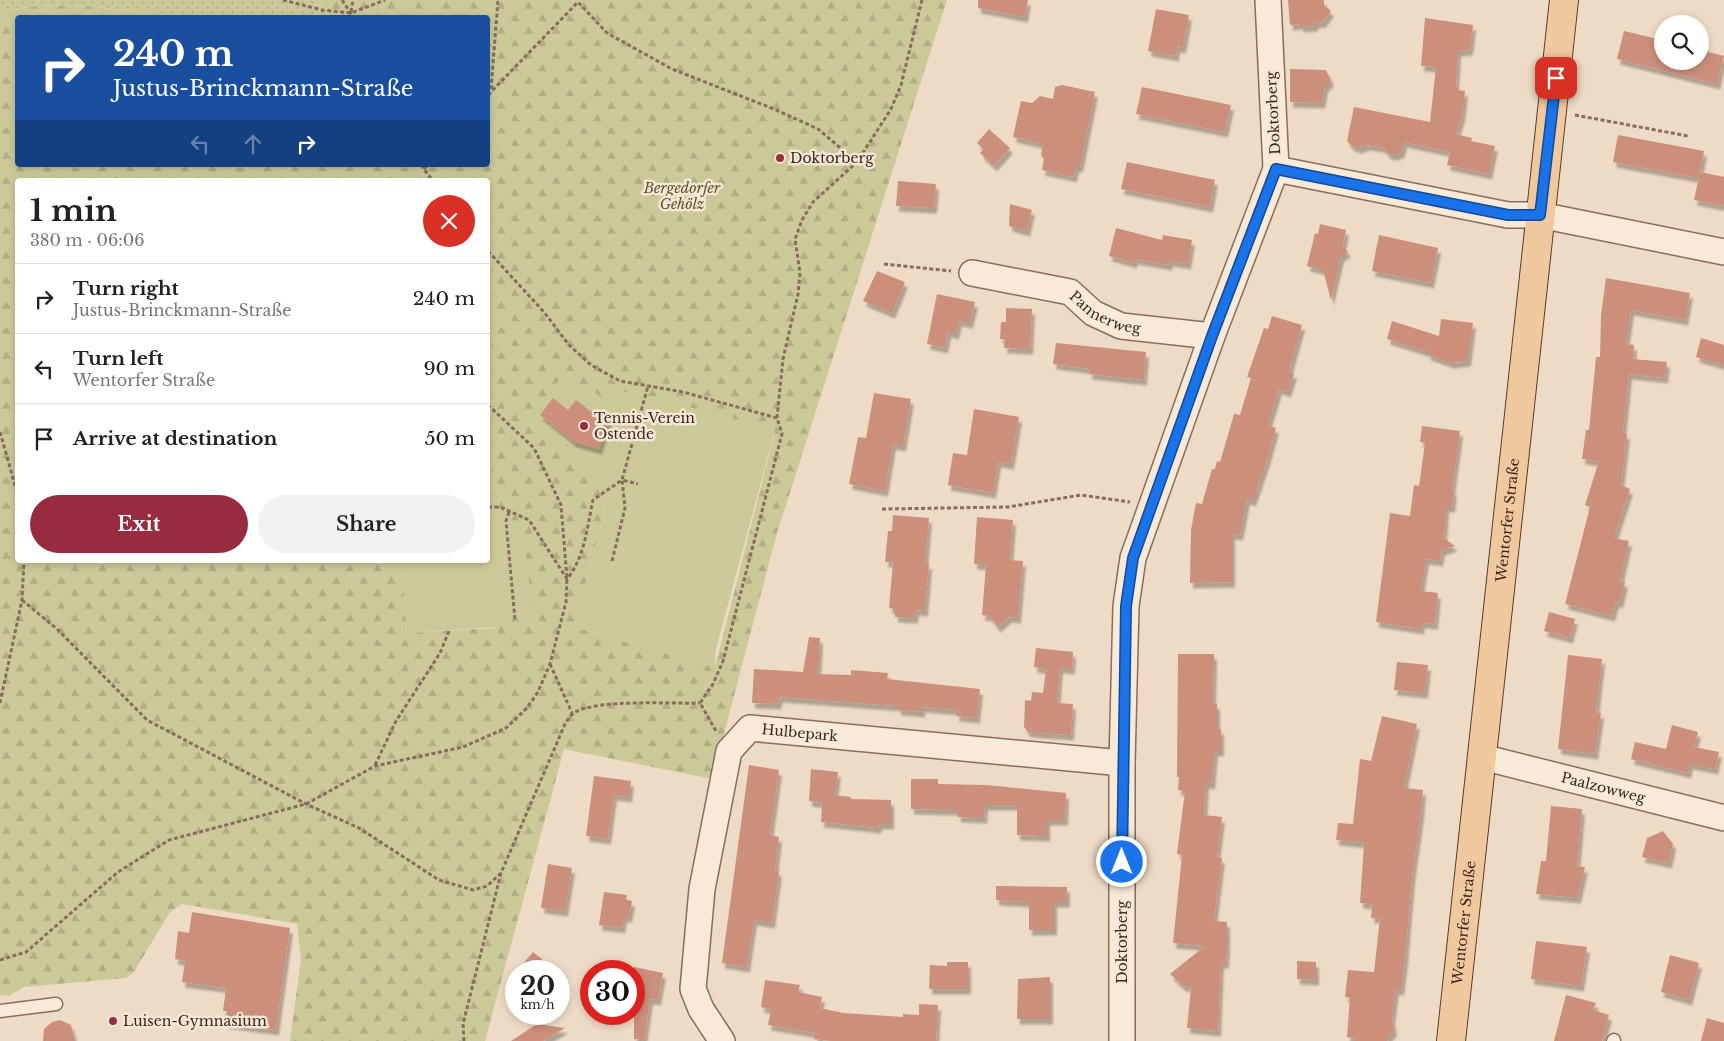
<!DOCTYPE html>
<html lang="en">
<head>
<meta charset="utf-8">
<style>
  :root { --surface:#fff; --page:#f2f2f2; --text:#222; --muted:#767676; --line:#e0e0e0; --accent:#972c40 }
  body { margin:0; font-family:"Libre Baskerville",serif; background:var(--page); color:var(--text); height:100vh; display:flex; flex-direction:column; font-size:19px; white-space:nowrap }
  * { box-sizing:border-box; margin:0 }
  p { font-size:16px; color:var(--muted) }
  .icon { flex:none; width:28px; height:28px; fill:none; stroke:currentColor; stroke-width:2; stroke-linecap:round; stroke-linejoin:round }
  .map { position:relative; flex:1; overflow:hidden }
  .panel { position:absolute; left:15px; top:178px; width:475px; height:385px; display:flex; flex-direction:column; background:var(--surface); border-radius:5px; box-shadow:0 2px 8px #0003 }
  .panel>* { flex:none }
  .banner { position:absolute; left:15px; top:15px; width:475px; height:152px; border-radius:5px; box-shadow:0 2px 8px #0003; background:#1a4fa0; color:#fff; overflow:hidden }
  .controls { position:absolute; left:1654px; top:15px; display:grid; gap:10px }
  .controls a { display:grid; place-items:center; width:55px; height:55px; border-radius:50%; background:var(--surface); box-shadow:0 2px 8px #0003; font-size:25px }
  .speed { position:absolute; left:505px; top:960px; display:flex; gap:10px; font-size:25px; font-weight:700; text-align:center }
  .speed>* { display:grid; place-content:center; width:65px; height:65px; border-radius:50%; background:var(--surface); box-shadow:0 2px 8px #0003; line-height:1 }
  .speed small { font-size:12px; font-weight:400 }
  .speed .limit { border:8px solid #d22; background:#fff; color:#111 }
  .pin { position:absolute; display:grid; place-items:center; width:42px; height:42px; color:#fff; margin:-21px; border-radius:10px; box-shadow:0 2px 8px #0006 }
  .me { position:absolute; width:55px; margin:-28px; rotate:0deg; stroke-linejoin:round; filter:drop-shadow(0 0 4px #0008) }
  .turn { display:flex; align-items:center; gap:18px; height:105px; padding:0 15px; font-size:22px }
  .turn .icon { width:65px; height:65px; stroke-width:2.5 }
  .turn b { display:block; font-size:35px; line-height:42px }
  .lanes { display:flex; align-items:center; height:48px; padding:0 15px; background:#0003; justify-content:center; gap:25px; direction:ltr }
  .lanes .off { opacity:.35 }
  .round { display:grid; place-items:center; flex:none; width:52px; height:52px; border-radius:26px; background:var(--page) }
  .overview { display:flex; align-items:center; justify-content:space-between; height:85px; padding:0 15px }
  h1 { font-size:30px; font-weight:800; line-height:38px }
  .button { display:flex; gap:10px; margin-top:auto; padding:10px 15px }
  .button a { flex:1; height:58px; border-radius:30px; background:var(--accent); color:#fff; font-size:20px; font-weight:800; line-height:58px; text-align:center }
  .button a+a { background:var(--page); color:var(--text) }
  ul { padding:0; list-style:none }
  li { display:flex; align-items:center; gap:15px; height:70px; padding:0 15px; border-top:1px solid var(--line) }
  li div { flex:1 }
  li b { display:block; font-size:19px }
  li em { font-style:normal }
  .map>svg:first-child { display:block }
  .green { fill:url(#green-dots) }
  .forest { fill:url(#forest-firs); fill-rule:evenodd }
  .pitch { fill:#ccc999 }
  .building { fill:#cc8f7c; filter:url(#shadow) }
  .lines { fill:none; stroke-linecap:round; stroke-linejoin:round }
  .lane-casing { stroke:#896c5b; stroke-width:15 }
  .street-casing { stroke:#896c5b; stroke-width:28 }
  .primary-casing { stroke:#573b2f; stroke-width:30 }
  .path { stroke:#896c5b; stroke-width:3; stroke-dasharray:4 2.5; stroke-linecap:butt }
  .lane { stroke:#f9e9d9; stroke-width:12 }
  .street { stroke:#f9e9d9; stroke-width:25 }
  .primary { stroke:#f0c89e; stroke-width:28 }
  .route-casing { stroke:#114b97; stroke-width:12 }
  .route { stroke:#1a73e8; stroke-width:9 }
  .poi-dot { fill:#972c40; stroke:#f5e6d5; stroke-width:2 }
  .labels { text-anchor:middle; stroke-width:5; stroke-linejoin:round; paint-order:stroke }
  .street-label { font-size:14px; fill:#39271f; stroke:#f5e6d5 }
  .poi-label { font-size:14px; fill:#39271f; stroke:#f5e6d5; text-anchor:start }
  .park-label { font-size:14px; font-style:italic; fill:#525526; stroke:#f5e6d5 }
</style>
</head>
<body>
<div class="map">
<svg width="1724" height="1041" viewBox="0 0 1724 1041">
  <defs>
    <pattern id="green-dots" width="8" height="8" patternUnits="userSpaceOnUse" patternTransform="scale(1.25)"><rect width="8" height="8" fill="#ccc999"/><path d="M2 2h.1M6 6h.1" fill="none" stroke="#b0ad83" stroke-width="1.8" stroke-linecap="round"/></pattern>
    <pattern id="forest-firs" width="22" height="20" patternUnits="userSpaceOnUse" patternTransform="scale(1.25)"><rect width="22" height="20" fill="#ccc999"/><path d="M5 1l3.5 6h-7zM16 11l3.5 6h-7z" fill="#b0ad83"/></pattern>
    <filter id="shadow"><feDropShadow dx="3" dy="5.5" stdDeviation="1" flood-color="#0004"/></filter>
  </defs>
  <rect width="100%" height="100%" fill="#eedbc5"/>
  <!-- green -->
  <polygon class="green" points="0,0 319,0 324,8 326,17 202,17 74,5 37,6 0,11"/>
  <!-- forest -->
  <path class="forest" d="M 319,0 L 947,0 L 777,533 L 712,779 L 564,749 L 485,1041 L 290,1041 L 301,959 L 297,924 L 182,904 L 170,912 L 134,972 L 126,978 L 24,987 L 9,996 L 0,995 L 0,11 L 37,6 L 74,5 L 202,17 L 18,18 L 18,165 L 488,165 L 488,18 L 326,17 L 324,8 ZM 18,180 L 488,180 L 488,514 L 496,628 L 407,633 L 401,560 L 18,560 ZM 614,390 L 658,399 L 775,431 L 715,667 L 574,627 L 609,494 L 568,445 L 532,416 L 610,401 Z"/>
  <!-- pitch -->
  <g class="pitch">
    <polygon points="563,375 609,401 614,390 658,399 775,430 716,649 715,667 574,627 609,494 568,445 531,416"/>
    <polygon points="502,512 503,521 522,520 533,618 511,619 512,626 407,633 401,560 488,560 488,514"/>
  </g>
  <!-- building -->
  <g class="building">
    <polygon points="978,0 1028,0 1025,17 978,8"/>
    <polygon points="1288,0 1324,0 1324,5 1331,11 1323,22 1315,23 1315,26 1300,27 1300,24 1290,25"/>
    <polygon points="1156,9 1189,15 1183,48 1177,47 1176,56 1148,51"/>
    <polygon points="1425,18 1473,25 1470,50 1458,51 1456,86 1458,86 1458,90 1465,91 1462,117 1456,134 1472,138 1471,141 1495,146 1489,174 1447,165 1450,152 1404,142 1402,152 1395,155 1388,154 1384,148 1367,145 1359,148 1352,146 1347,141 1354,107 1430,122 1436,67 1421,66"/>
    <polygon points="1624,31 1662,40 1662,61 1700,61 1700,50 1724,56 1717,84 1617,59"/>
    <polygon points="1290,69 1326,70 1331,81 1325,87 1322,103 1290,102"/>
    <polygon points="1062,85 1095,92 1080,167 1076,167 1074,177 1042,170 1044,159 1041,155 1043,144 1013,137 1021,101 1032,103 1040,96 1053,99 1055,87"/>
    <polygon points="1142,87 1231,105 1225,132 1136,114"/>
    <polygon points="989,129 1010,148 994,166 980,153 984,149 977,143"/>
    <polygon points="1618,135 1704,151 1699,178 1613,162"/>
    <polygon points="1127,162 1215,180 1210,207 1121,189"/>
    <polygon points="1700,172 1724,177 1724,206 1694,200"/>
    <polygon points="898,181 936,184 934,208 896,206"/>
    <polygon points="1010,204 1032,210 1027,231 1009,226"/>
    <polygon points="1320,224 1346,230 1343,246 1348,252 1341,256 1331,300 1323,270 1307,266 1315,233 1318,234"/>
    <polygon points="1116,228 1162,240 1163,235 1192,240 1188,264 1170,261 1169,265 1135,259 1134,263 1109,256"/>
    <polygon points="1379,235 1438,248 1431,283 1372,271"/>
    <polygon points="877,271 905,282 892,313 863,301"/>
    <polygon points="1606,278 1690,293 1685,320 1631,310 1626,344 1634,345 1633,359 1667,362 1665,378 1629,374 1623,433 1627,434 1621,485 1630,489 1614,538 1629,541 1620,581 1625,582 1620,603 1616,602 1612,616 1565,604 1590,507 1585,505 1599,461 1582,459 1586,430 1589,430 1596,357 1600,357 1601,315"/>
    <polygon points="937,294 975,302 970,323 959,321 956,334 948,332 945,348 927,344"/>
    <polygon points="1006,308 1032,309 1030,349 1004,348 1005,339 1000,339 1001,322 1006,322"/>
    <polygon points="1272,316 1302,325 1289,372 1294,373 1288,392 1279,389 1268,425 1276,428 1268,457 1253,501 1247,499 1240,535 1232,534 1232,582 1190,583 1191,530 1196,503 1202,504 1212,469 1215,469 1217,461 1220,462 1234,414 1240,415 1251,378 1247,377 1264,328 1268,329"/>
    <polygon points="1441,319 1473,323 1468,361 1451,363 1428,355 1428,352 1387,339 1392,321 1439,336"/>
    <polygon points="1701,338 1724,345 1724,365 1696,357"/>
    <polygon points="1056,343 1146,352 1144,380 1089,374 1090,369 1053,364"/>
    <polygon points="874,393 911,399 903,446 893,444 885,491 849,484 858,437 866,438"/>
    <polygon points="553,398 568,410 576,400 590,411 609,416 599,449 574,442 540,415"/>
    <polygon points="974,409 1019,417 1011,464 998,462 993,493 948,485 953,453 967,455"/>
    <polygon points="1422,426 1460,431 1452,490 1454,491 1452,507 1446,507 1444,538 1455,546 1442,550 1440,561 1426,559 1421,591 1438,593 1435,624 1422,623 1421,629 1376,622 1390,513 1410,516 1414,485 1419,486 1425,443 1420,442"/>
    <polygon points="893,515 929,518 925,564 929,564 925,611 916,610 915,618 895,617 895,609 889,608 893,562 885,562 888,531 892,531"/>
    <polygon points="977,517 1013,520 1010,560 1023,561 1018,618 1009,617 998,627 989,616 982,615 986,565 974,564"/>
    <polygon points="1549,612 1575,619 1570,638 1544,631"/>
    <polygon points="809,637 820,638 818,674 851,675 851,670 888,673 887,679 980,689 977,718 956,716 957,710 922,707 922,712 898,710 898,706 780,697 778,704 752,703 754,669 803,672"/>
    <polygon points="1036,648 1073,652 1072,669 1060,668 1057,703 1073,704 1071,735 1028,732 1024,727 1025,700 1031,701 1032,692 1043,693 1046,669 1034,667"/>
    <polygon points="1178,654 1214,654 1213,703 1217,704 1217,729 1221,729 1221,751 1215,751 1212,784 1206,783 1204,815 1222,817 1217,857 1222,858 1214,921 1227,922 1227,945 1226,963 1221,963 1218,1031 1187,1028 1191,987 1183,986 1170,974 1205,946 1173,943 1182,855 1177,854 1185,791 1178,790 1179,777 1177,777"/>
    <polygon points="1568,655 1602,659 1596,712 1601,713 1595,754 1558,749"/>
    <polygon points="1397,662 1428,665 1425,693 1394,690"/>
    <polygon points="1382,716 1417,724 1404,788 1423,790 1421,814 1412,877 1405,960 1401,990 1396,989 1392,1019 1394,1031 1389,1036 1388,1041 1354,1041 1355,1038 1347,1037 1350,997 1345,997 1348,970 1374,972 1380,918 1371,918 1372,904 1360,903 1364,843 1336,840 1338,823 1353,824 1360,759 1371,761"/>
    <polygon points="1672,725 1698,732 1694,747 1719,752 1715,769 1690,764 1688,773 1631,759 1635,742 1666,749"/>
    <polygon points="749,765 779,770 770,835 779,837 775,870 779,871 772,923 754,920 747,967 722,963"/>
    <polygon points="811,769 838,772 835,795 851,797 851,799 891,800 891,824 879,824 878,828 821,822 822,803 809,801"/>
    <polygon points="594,776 631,781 629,797 614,795 608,839 586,836"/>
    <polygon points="911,779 938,779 938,784 986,785 1066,793 1065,820 1047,820 1047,836 1017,835 1017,805 985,805 984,818 958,817 958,810 911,809"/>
    <polygon points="1551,806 1582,809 1577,867 1585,867 1578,898 1536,894 1541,861 1546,861"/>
    <polygon points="1663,831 1673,844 1669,863 1642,857 1647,838"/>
    <polygon points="548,864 572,868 565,911 541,908"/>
    <polygon points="996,886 1067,887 1067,902 1054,902 1054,930 1029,930 1029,902 996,900"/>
    <polygon points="604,892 627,895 626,900 632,901 629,917 624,917 622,928 599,925"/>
    <polygon points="192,912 290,928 276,1030 225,1023 227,1011 223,1011 226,988 182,982 185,961 175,959 178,931 189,933"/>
    <polygon points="1536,941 1587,947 1581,986 1531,979"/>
    <polygon points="533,952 556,971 517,971"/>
    <polygon points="1670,955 1699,963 1689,1000 1661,992"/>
    <polygon points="1297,961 1316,962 1316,980 1297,979"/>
    <polygon points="947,962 968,962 968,989 929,989 930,965 947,966"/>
    <polygon points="634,967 663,973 658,1000 650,999 644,1040 634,1039"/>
    <polygon points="1050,977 1050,1019 1017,1019 1018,979"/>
    <polygon points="765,980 800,985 798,992 822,997 820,1008 843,1013 903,1017 903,1014 919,1015 919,1004 938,1005 936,1041 832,1041 814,1039 815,1033 768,1025 771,1009 761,1007"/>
    <polygon points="1566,995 1596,1003 1593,1010 1609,1015 1602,1041 1554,1041"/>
    <polygon points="1707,1018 1724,1023 1724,1041 1701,1041"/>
    <polygon points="60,1020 71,1025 75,1041 43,1041 44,1029 52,1022"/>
    <polygon points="537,1024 565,1028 543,1041 511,1041"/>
  </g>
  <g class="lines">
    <!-- lane casing -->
    <g class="lane-casing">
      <g id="lane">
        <polyline points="0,1011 56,1004"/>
        <polyline points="1613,1041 1614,1040"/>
      </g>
    </g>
    <!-- street casing -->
    <g class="street-casing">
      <g id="street">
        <polyline points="1276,169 1508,215 1540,215 1724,252"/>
        <path id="s1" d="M 972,273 L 1070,292 L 1093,313 L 1121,326 L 1212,336"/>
        <path id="s2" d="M 1482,757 L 1724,818"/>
        <path id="s3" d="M 722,1041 L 701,1009 L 693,989 L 702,889 L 729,751 L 750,728 L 1122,763"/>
        <polyline points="1122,1041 1122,763 1126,606 1133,558 1212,336 1276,169 1268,0"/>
      </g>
    </g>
    <!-- primary casing -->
    <g class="primary-casing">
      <g id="primary">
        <path id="s4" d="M 1451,1041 L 1564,0"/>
      </g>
    </g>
    <!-- path -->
    <g class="path">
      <polyline points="283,0 322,10 351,13 385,0"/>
      <polyline points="342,0 354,18"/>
      <polyline points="351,12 353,0"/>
      <polyline points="491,89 498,0"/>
      <polyline points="488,95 578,2 607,33 672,69 774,109 818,129 857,162"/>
      <polyline points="1575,115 1688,136"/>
      <polyline points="421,165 432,180"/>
      <polyline points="424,169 428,165"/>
      <polyline points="488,251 544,312 569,345 591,365 620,381 683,392 777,418 782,434 723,661 713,684 700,703 716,731"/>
      <polyline points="884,264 951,271"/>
      <polyline points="777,418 783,359 798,294 800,273 795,239 802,220 813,202 857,162 891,109 901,85 922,0"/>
      <polyline points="0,432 18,496"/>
      <path d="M 488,507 L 500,507 L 529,520 L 567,579 C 585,557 587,527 593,500 L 622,480 L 648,386"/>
      <polyline points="882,509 1008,507 1081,495 1130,502"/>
      <polyline points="509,512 506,521 515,620"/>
      <polyline points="612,561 625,508 622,480 638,484"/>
      <polyline points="22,600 57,629 147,720 306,804 359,828 439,880 473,890 487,886 501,873"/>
      <polyline points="550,664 572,713"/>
      <polyline points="0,703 22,600 24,560"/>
      <polyline points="375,765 396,721 440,653 449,631"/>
      <polyline points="0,960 26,952 118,872 169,840 306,804 375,766 463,747 506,728 527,708 538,692 550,664 566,602 567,579 561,505 534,448 488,405"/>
      <path d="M 464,1041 L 463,1024 L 501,873 L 565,724 C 568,720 570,715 575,712 C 601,699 668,704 700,703"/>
    </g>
    <!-- lane -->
    <use href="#lane" class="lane"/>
    <!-- street -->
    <use href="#street" class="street"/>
    <!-- primary -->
    <use href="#primary" class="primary"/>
  </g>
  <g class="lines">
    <!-- route casing -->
    <g class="route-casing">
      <polyline id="route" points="1122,862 1126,606 1133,558 1212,336 1276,169 1508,215 1540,215 1556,78"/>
    </g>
    <!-- route -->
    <use href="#route" class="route"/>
  </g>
  <!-- markers -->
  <g class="poi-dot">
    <circle cx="780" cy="158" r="5"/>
    <circle cx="584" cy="426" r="5"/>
    <circle cx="113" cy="1021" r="5"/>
  </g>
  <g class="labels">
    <!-- street labels -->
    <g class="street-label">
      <text transform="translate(1273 113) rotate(-93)" y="5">Doktorberg</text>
      <text dy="5" stroke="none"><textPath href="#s1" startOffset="142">Pannerweg</textPath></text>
      <text dy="5" stroke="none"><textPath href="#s4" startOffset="524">Wentorfer Straße</textPath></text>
      <text dy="5" stroke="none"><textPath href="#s3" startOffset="382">Hulbepark</textPath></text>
      <text dy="5" stroke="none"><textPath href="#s2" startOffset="125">Paalzowweg</textPath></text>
      <text dy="5" stroke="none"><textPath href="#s4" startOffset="119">Wentorfer Straße</textPath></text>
      <text transform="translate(1122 942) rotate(-90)" y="5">Doktorberg</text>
    </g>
    <!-- poi labels -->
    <g class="poi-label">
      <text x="790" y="163">Doktorberg</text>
      <text x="594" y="423">Tennis-Verein<tspan x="594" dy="16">Ostende</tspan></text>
      <text x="123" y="1026">Luisen-Gymnasium</text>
    </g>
    <!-- park labels -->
    <g class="park-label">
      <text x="682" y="193">Bergedorfer<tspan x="682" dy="16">Gehölz</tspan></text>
    </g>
  </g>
</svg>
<div class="controls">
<a><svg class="icon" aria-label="search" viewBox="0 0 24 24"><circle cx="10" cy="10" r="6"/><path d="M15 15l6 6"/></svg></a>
</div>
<div class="speed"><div>20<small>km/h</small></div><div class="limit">30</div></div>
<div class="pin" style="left:1556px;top:78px;background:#d93025"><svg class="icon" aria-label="arrive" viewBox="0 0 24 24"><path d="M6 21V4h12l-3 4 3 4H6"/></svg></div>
<svg class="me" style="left:1122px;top:862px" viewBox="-20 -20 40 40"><circle r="17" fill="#1a73e8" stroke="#fff" stroke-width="3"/><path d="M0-11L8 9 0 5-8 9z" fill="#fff"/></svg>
<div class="banner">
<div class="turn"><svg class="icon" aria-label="right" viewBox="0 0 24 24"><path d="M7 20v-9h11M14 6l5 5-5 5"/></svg><div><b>240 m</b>Justus-Brinckmann-Straße</div></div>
<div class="lanes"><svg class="icon off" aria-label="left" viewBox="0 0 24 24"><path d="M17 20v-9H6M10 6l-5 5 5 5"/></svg><svg class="icon off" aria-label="ahead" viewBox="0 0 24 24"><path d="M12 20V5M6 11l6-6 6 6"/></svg><svg class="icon" aria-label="right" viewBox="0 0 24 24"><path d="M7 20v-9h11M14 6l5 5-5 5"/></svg></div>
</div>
<section class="panel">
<div class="overview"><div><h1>1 min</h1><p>380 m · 06:06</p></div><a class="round" style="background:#d93025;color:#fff"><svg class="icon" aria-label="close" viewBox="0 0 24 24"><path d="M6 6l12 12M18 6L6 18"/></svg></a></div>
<ul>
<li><svg class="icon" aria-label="right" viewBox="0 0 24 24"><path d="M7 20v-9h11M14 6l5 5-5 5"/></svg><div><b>Turn right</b><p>Justus-Brinckmann-Straße</p></div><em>240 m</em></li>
<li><svg class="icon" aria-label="left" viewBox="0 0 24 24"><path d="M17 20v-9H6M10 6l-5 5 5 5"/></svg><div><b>Turn left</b><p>Wentorfer Straße</p></div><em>90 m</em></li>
<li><svg class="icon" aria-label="arrive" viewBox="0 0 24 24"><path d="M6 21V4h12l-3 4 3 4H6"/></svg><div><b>Arrive at destination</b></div><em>50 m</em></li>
</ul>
<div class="button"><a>Exit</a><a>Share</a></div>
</section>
</div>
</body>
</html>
